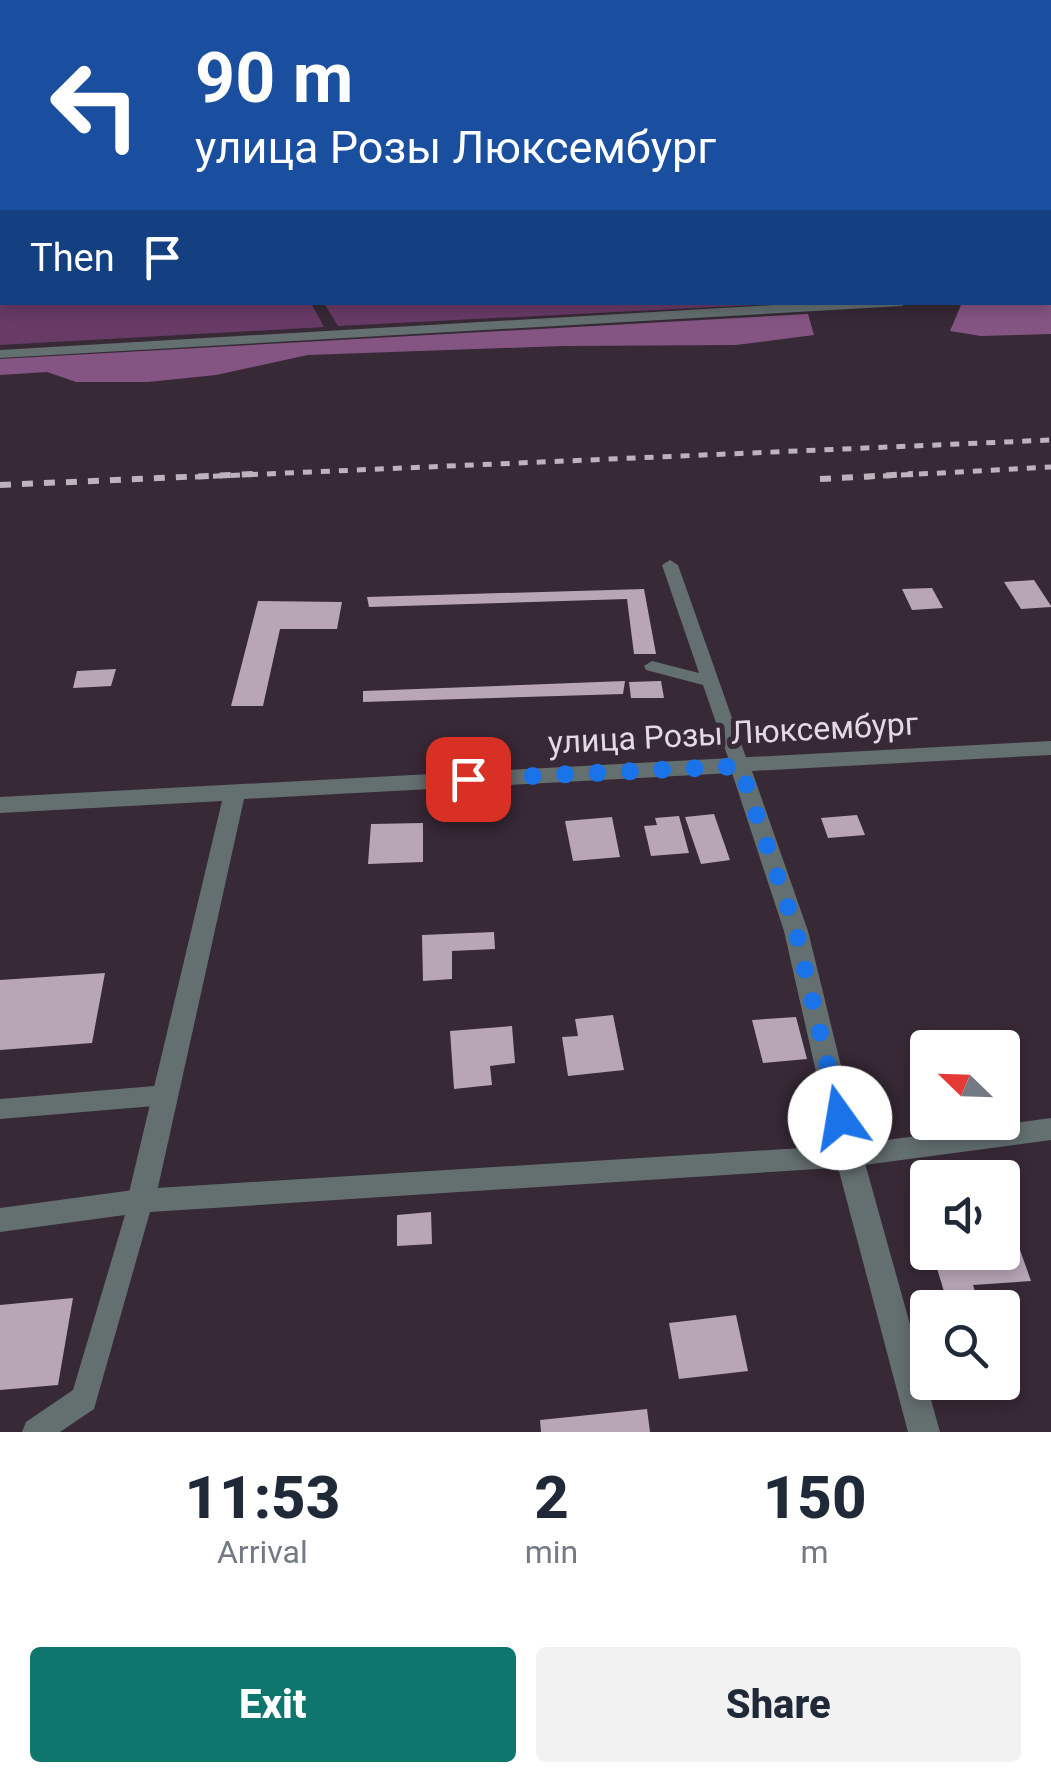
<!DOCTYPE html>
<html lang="en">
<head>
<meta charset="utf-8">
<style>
  :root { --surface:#fff; --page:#f2f2f3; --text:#1f2937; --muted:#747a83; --accent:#0f766e }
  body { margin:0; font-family:Roboto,sans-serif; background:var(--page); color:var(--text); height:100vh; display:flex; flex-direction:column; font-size:38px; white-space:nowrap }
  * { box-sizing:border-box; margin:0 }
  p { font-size:32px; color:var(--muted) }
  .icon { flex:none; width:55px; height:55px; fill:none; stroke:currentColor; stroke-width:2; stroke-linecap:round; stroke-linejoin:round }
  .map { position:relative; height:1432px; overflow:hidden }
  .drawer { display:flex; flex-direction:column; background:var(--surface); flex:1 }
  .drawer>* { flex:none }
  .top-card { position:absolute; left:0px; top:0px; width:1052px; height:305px; box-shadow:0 5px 15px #0003; background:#1a4fa0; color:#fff; overflow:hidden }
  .needle { width:65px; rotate:293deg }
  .controls { position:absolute; left:910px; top:1030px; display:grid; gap:20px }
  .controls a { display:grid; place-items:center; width:110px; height:110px; border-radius:10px; background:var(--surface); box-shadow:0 5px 15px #0003; font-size:50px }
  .pin { position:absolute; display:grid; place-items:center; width:85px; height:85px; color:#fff; margin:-42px; border-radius:20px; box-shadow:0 5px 15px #0006 }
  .me { position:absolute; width:110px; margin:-55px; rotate:347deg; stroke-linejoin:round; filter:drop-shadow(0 0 8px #0008) }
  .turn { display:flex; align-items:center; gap:35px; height:210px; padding:0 30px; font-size:45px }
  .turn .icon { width:130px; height:130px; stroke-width:2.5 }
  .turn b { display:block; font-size:70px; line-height:85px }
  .then { display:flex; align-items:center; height:95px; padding:0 30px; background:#0003; gap:20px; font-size:38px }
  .eta { display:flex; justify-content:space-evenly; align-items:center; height:170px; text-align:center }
  .eta b { font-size:60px; font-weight:800; line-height:70px }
  .primary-button { display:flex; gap:20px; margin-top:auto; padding:20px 30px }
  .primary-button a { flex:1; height:115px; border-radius:10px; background:var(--accent); color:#fff; font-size:40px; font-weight:800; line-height:115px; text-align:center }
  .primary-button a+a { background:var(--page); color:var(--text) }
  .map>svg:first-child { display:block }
  .green { fill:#683b67 }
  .forest { fill:#845583 }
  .water { fill:#1b4e53 }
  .building { fill:#b8a6b7 }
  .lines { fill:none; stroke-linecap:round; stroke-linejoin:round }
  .lane { fill:#646f70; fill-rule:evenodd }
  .street { fill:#646f70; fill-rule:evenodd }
  .rail-far1 { stroke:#bdb3bd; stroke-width:5; stroke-dasharray:9 9; stroke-linecap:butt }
  .rail { stroke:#bdb3bd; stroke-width:6; stroke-dasharray:11 11; stroke-linecap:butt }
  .route { stroke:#1a73e8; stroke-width:18; stroke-dasharray:0 32.4 }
  .labels { text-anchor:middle; stroke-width:10; stroke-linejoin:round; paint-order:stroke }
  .street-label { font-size:32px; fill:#e3dae3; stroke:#372936 }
</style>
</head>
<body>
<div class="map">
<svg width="1051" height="1432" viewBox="0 0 1051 1432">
  <rect width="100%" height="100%" fill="#372936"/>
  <!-- green -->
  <g class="green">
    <polygon points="0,147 2,302 311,303 324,327 0,345"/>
    <polygon points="324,303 793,303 338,326"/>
  </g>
  <!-- forest -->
  <g class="forest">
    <polygon points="1051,299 1051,334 981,336 950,331 961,305 1050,302"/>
    <polygon points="808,314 814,335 736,345 563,346 308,355 216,375 148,382 76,382 47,372 0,375 0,359"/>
  </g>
  <!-- water -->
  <polygon class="water" points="0,0 925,0 2,2 2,14"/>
  <!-- building -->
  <g class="building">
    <polygon points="1034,580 1051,606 1051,607 1021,609 1004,582"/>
    <polygon points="932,588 943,608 912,610 902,589"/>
    <polygon points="644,589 656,654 634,654 627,599 369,607 367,597"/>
    <polygon points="258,601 342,602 337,629 280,629 263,706 231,706"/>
    <polygon points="116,669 111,686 73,688 77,671"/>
    <polygon points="625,681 623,694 363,702 363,691"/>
    <polygon points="661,681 664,698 631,698 629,682"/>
    <polygon points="714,814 730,860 701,864 685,817"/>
    <polygon points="857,815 865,835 828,838 821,818"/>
    <polygon points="679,816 689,853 651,856 644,826 657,825 655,818"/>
    <polygon points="612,817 620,857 573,861 565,821"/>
    <polygon points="423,823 423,862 368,864 371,824"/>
    <polygon points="494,932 495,949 452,951 452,979 423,981 422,935"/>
    <polygon points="105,973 92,1043 0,1050 0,980"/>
    <polygon points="613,1015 624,1070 568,1076 562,1037 578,1036 575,1019"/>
    <polygon points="796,1017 807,1059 763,1063 752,1020"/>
    <polygon points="512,1026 515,1063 490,1066 492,1085 454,1089 450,1031"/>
    <polygon points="431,1212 432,1244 397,1246 397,1215"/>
    <polygon points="1014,1233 1031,1281 973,1285 980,1308 949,1308 932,1252 1002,1252 1002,1234"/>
    <polygon points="73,1298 58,1385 0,1390 0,1305"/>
    <polygon points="736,1315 748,1371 679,1379 669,1323"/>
    <polygon points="647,1409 650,1432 541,1432 540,1420"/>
  </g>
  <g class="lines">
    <!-- lane -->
    <g class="lane">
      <polygon points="670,560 678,565 749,766 746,770 740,772 731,766 703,685 646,670 644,666 652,661 699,673 662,565"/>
      <polygon points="166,1085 174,1088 178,1095 174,1102 166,1105 0,1119 0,1099"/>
      <polygon points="1051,1118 1051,1140 849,1167 150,1212 94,1409 60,1432 22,1432 26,1422 73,1390 125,1215 0,1232 0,1208 141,1189 849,1145"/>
    </g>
    <!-- street -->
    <g class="street">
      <rect x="0" y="52" width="2" height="6"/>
      <rect x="1050" y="52" width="1" height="6"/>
      <rect x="1050" y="160" width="1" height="7"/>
      <rect x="1050" y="289" width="1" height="8"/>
      <polygon points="825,302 908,302 902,306 0,358 0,350"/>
      <polygon points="1051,741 1051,755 752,771 808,931 863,1156 940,1432 908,1432 835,1156 784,931 732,773 244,799 155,1201 151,1210 141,1214 131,1210 127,1201 222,801 0,813 0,797"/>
    </g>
    <!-- rail-far1 -->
    <g class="rail-far1">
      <polyline points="195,477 1051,440"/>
      <polyline points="865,477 1051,467"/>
    </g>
    <!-- rail -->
    <g class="rail">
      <polyline points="820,479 913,474"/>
      <polyline points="0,485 253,474"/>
    </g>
  </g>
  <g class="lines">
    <!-- route -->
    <polyline class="route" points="468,779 740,766 796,931 840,1118"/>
  </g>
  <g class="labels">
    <!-- street labels -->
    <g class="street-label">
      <text transform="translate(733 733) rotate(-3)" y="11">улица Розы Люксембург</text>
    </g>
  </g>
</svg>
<div class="controls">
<a><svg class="needle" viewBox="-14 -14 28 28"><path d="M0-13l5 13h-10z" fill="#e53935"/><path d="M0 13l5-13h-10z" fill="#747a83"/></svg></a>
<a><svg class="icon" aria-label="sound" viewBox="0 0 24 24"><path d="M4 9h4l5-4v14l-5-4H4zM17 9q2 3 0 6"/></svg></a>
<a><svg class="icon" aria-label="search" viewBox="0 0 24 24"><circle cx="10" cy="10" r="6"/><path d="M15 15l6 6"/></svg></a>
</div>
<div class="pin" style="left:468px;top:779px;background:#d93025"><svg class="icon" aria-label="arrive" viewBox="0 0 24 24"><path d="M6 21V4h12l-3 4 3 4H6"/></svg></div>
<svg class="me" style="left:840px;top:1118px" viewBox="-20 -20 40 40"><circle r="19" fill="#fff"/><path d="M0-13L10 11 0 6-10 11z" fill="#1a73e8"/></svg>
<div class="top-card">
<div class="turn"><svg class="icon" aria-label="left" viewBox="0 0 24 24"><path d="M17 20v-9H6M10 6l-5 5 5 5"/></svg><div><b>90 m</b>улица Розы Люксембург</div></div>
<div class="then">Then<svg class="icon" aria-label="arrive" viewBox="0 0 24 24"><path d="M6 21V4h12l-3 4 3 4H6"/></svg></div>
</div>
</div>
<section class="drawer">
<div class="eta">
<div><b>11:53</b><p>Arrival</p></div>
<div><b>2</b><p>min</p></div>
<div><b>150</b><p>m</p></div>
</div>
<div class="primary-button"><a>Exit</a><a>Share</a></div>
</section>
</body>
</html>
